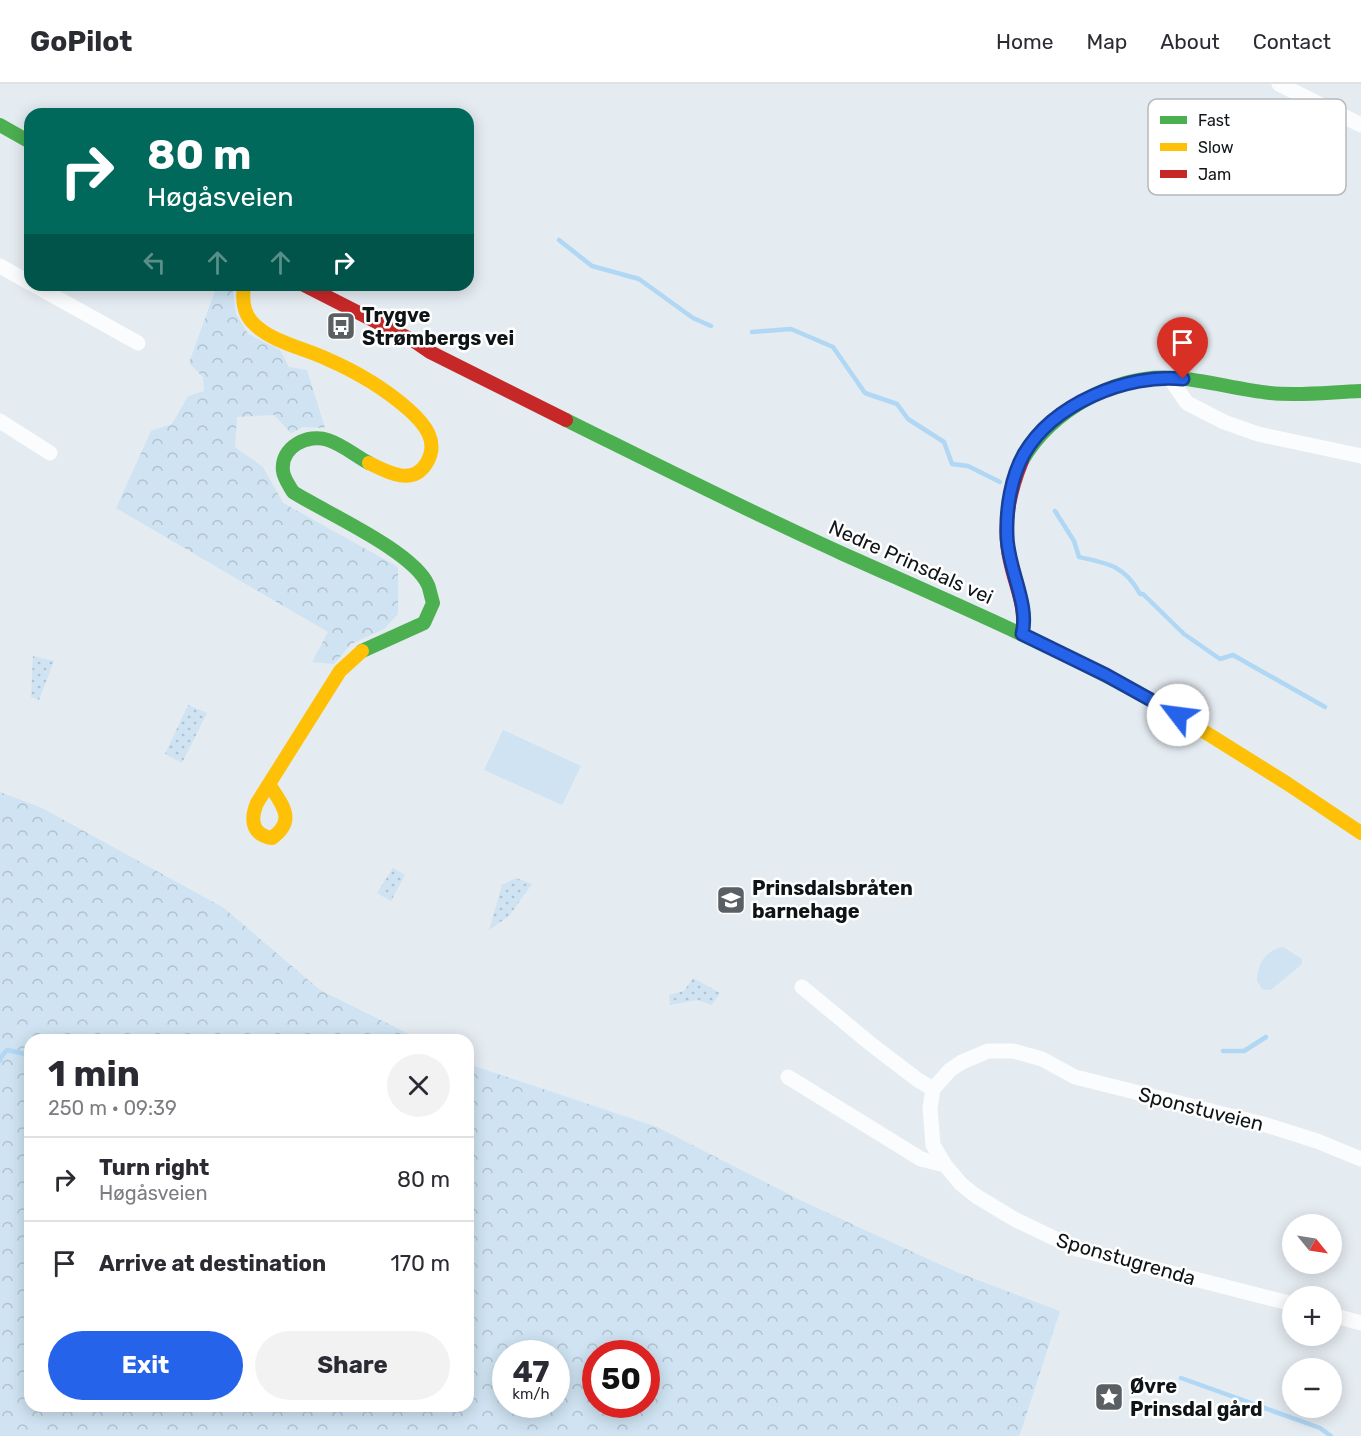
<!DOCTYPE html>
<html lang="en">
<head>
<meta charset="utf-8">
<style>
  :root { --surface:#fff; --page:#f2f2f3; --text:#2b2b33; --muted:#7c7c81; --line:#e1e1e2; --accent:#2563eb }
  body { margin:0; font-family:Rubik,sans-serif; background:var(--page); color:var(--text); height:100vh; display:flex; flex-direction:column; font-size:22px; white-space:nowrap }
  * { box-sizing:border-box; margin:0 }
  p { font-size:20px; color:var(--muted) }
  .icon { flex:none; width:33px; height:33px; fill:none; stroke:currentColor; stroke-width:2; stroke-linecap:round; stroke-linejoin:round }
  .map { position:relative; flex:1; overflow:hidden }
  .details { position:absolute; left:24px; top:950px; width:450px; height:378px; display:flex; flex-direction:column; background:var(--surface); border-radius:18px; box-shadow:0 3px 15px #0003 }
  .details>* { flex:none }
  .hud { position:absolute; left:24px; top:24px; width:450px; height:183px; border-radius:18px; box-shadow:0 3px 15px #0003; background:#00695c; color:#fff; overflow:hidden }
  .needle { width:39px; rotate:120deg }
  .tools { position:absolute; left:1282px; top:1130px; display:grid; gap:12px }
  .tools a { display:grid; place-items:center; width:60px; height:60px; border-radius:50%; background:var(--surface); box-shadow:0 3px 15px #0003; font-size:30px }
  .speed { position:absolute; left:492px; top:1256px; display:flex; gap:12px; font-size:30px; font-weight:700; text-align:center }
  .speed>* { display:grid; place-content:center; width:78px; height:78px; border-radius:50%; background:var(--surface); box-shadow:0 3px 15px #0003; line-height:1 }
  .speed small { font-size:15px; font-weight:400 }
  .speed .limit { border:9px solid #d22; background:#fff; color:#111 }
  .pin { position:absolute; display:grid; place-items:center; width:51px; height:51px; color:#fff; margin:-62px -26px; border-radius:50% 50% 50% 0; rotate:-45deg; box-shadow:0 0 6px #0007 }
  .pin .icon { rotate:45deg }
  .me { position:absolute; width:66px; margin:-33px; rotate:300deg; stroke-linejoin:round; filter:drop-shadow(0 0 4px #0008) }
  .turn { display:flex; align-items:center; gap:21px; height:126px; padding:0 24px; font-size:27px }
  .turn .icon { width:78px; height:78px; stroke-width:2.5 }
  .turn b { display:block; font-size:42px; line-height:51px }
  .lanes { display:flex; align-items:center; height:57px; padding:0 24px; background:#0003; justify-content:center; gap:30px; direction:ltr }
  .lanes .off { opacity:.35 }
  .round { display:grid; place-items:center; flex:none; width:63px; height:63px; border-radius:32px; background:var(--page) }
  .head { display:flex; align-items:center; justify-content:space-between; height:102px; padding:0 24px }
  h1 { font-size:36px; font-weight:700; line-height:45px }
  .cta { display:flex; gap:12px; margin-top:auto; padding:12px 24px }
  .cta a { flex:1; height:69px; border-radius:36px; background:var(--accent); color:#fff; font-size:24px; font-weight:700; line-height:69px; text-align:center }
  .cta a+a { background:var(--page); color:var(--text) }
  ul { padding:0; list-style:none }
  li { display:flex; align-items:center; gap:18px; height:84px; padding:0 24px; border-top:2px solid var(--line) }
  li div { flex:1 }
  li b { display:block; font-size:22px }
  li em { font-style:normal }
  header { display:flex; align-items:center; gap:36px; box-sizing:border-box; height:84px; padding:0 30px; background:var(--surface); border-bottom:2px solid var(--line) }
  header strong { font-size:28px }
  nav { display:flex; gap:33px; margin-inline-start:auto; font-size:21px }
  .map>svg:first-child { display:block }
  .grass { fill:#cfe3f2 }
  .forest { fill:url(#forest-crowns); fill-rule:evenodd }
  .park { fill:url(#park-dots) }
  .lines { fill:none; stroke-linecap:round; stroke-linejoin:round }
  .stream { stroke:#b0d7f4; stroke-width:4.5 }
  .street { stroke:#fbfcfd; stroke-width:15 }
  .fast { stroke:#4caf50; stroke-width:14 }
  .slow { stroke:#ffc107; stroke-width:14 }
  .jam { stroke:#c62828; stroke-width:14 }
  .route-casing { stroke:#184099; stroke-width:15 }
  .route { stroke:#2563eb; stroke-width:10 }
  .labels { text-anchor:middle; stroke-width:5; stroke-linejoin:round; paint-order:stroke }
  .poi-label { font-size:20px; font-weight:bold; fill:#0f1417; stroke:#fff; text-anchor:start }
  .street-label { font-size:20px; fill:#0f1417; stroke:#fff }
  .key { fill:#fff; stroke:#b7b8b9; stroke-width:1.5 }
  .key-label { font-size:16px; fill:#0f1417 }
</style>
</head>
<body>
<header>
<strong>GoPilot</strong>
<nav><a>Home</a><a>Map</a><a>About</a><a>Contact</a></nav>
</header>
<div class="map">
<svg width="1361" height="1352" viewBox="0 0 1361 1352">
  <defs>
    <pattern id="forest-crowns" width="20" height="18" patternUnits="userSpaceOnUse" patternTransform="scale(1.5)"><rect width="20" height="18" fill="#cfe3f2"/><path d="M2 6a3 3 0 1 1 6 0M12 15a3 3 0 1 1 6 0" fill="none" stroke="#b1c2cf"/></pattern>
    <pattern id="park-dots" width="8" height="8" patternUnits="userSpaceOnUse" patternTransform="scale(1.5)"><rect width="8" height="8" fill="#cfe3f2"/><path d="M2 2h.1M6 6h.1" fill="none" stroke="#b1c2cf" stroke-width="1.8" stroke-linecap="round"/></pattern>
  </defs>
  <rect width="100%" height="100%" fill="#e4ebf1"/>
  <!-- grass -->
  <g class="grass">
    <polygon points="503,646 581,682 562,721 484,686"/>
    <path d="M 1283,863 L 1302,875 L 1302,880 L 1271,906 L 1262,905 L 1257,897 C 1257,880 1266,866 1283,863 Z"/>
  </g>
  <!-- forest -->
  <g class="forest">
    <polygon points="217,201 232,201 236,230 248,250 280,266 289,283 307,286 325,344 303,343 291,349 274,331 237,333 235,363 263,383 283,419 398,483 398,530 384,545 351,560 334,580 312,578 328,548 116,424 151,347 172,340 188,312 204,307 203,293 189,279"/>
    <path d="M 0,708 L 42,724 L 224,824 L 320,906 L 419,955 L 30,956 L 30,1322 L 468,1322 L 468,980 L 657,1043 L 804,1118 L 954,1187 L 1060,1227 L 1020,1350 L 1018,1352 L 0,1352 ZM 506,1269 L 556,1269 L 556,1320 L 506,1320 ZM 596,1269 L 646,1269 L 646,1320 L 596,1320 Z"/>
  </g>
  <!-- park -->
  <g class="park">
    <polygon points="33,572 54,577 39,616 31,613"/>
    <polygon points="188,621 207,629 182,679 165,670"/>
    <polygon points="393,784 405,791 391,817 377,809"/>
    <polygon points="516,794 532,800 509,832 489,846 502,801"/>
    <polygon points="693,894 720,909 712,921 697,916 670,921 669,911 684,907"/>
  </g>
  <g class="lines">
    <!-- stream -->
    <g class="stream">
      <polyline points="559,156 592,182 639,195 693,234 711,242"/>
      <polyline points="752,248 791,245 833,263 865,309 897,320 908,335 944,358 952,380 968,382 1000,398"/>
      <path d="M 1055,427 L 1074,457 L 1079,473 C 1108,479 1125,482 1140,510 L 1143,510 L 1184,550 L 1220,575 L 1233,571 L 1325,623"/>
      <polyline points="1223,967 1244,967 1266,953"/>
      <polyline points="0,977 1,973 7,966 26,970 30,969"/>
      <polyline points="1181,1294 1320,1344 1331,1352"/>
    </g>
    <!-- street -->
    <g class="street">
      <polyline points="1279,0 1361,41"/>
      <polyline points="0,182 30,199"/>
      <polyline points="34,201 138,259"/>
      <polyline points="1169,293 1187,319 1224,338 1258,350 1361,372"/>
      <polyline points="0,337 50,369"/>
      <polyline points="802,903 872,961 918,996 933,1005"/>
      <polyline points="788,993 921,1075 945,1081"/>
      <polyline points="1293,1220 1077,1165 1016,1136 976,1112 961,1100 945,1081 933,1061 930,1024 933,1005 950,986 962,978 988,967 1013,967 1042,975 1075,993 1263,1040 1317,1057 1361,1075"/>
      <polyline points="1332,1231 1361,1239"/>
    </g>
    <!-- fast -->
    <g class="fast">
      <polyline points="0,41 30,58"/>
      <path d="M 566,336 C 657,381 748,427 841,469 C 957,521 1074,570 1184,635"/>
      <path d="M 1022,377 C 1051,327 1116,289 1175,294 C 1207,296 1238,306 1270,309 C 1300,312 1331,308 1361,307"/>
      <path d="M 362,567 L 424,539 L 433,519 C 431,513 430,506 428,501 C 413,467 326,429 293,408 C 289,401 284,395 283,387 C 280,363 308,349 328,356 C 343,361 356,372 369,379"/>
    </g>
    <!-- slow -->
    <g class="slow">
      <path d="M 244,201 C 242,215 243,229 253,239 C 271,258 304,264 327,275 C 357,288 384,304 408,325 C 425,340 440,358 426,380 C 412,402 387,388 369,379"/>
      <polyline points="1184,635 1288,700 1361,749"/>
      <path d="M 269,700 C 282,721 297,736 272,754 C 252,751 250,736 257,719 L 340,587 L 362,567"/>
    </g>
    <!-- jam -->
    <g class="jam">
      <polyline points="304,201 414,257 430,268 566,336"/>
      <path d="M 1022,377 C 1009,409 1002,444 1010,477 C 1015,502 1027,524 1022,550"/>
    </g>
  </g>
  <g class="lines">
    <!-- route casing -->
    <g class="route-casing">
      <path id="route" d="M 1178,631 L 1106,591 L 1022,550 C 1030,520 1007,483 1007,451 C 1006,425 1011,393 1024,370 C 1053,320 1127,289 1183,295"/>
    </g>
    <!-- route -->
    <use href="#route" class="route"/>
  </g>
  <!-- icons -->
  <defs>
    <g id="bus-square" transform="scale(1.5)"><rect x="-9" y="-9" width="18" height="18" rx="4" fill="#5a5f63" stroke="#fff"/><path d="M-5-6H5V4H4V6H2V4H-2V6H-4V4H-5ZM-3.5-4V0h7V-4ZM-3.5 1.2v1.5H-2V1.2ZM2 1.2v1.5H3.5V1.2Z" fill="#fff"/></g>
    <g id="school-square" transform="scale(1.5)"><rect x="-9" y="-9" width="18" height="18" rx="4" fill="#5a5f63" stroke="#fff"/><path d="M0-5L7-2L0 1L-7-2ZM-4 1L0 2.5L4 1V4Q0 6-4 4Z" fill="#fff"/></g>
    <g id="sight-square" transform="scale(1.5)"><rect x="-9" y="-9" width="18" height="18" rx="4" fill="#5a5f63" stroke="#fff"/><path d="M0-6L1.8-2.2L6-1.7L2.9 1.2L3.7 5.4L0 3.3L-3.7 5.4L-2.9 1.2L-6-1.7L-1.8-2.2Z" fill="#fff"/></g>
  </defs>
  <g fill-rule="evenodd">
    <use href="#bus-square" x="341" y="242"/>
    <use href="#school-square" x="731" y="816"/>
    <use href="#sight-square" x="1109" y="1313"/>
  </g>
  <g class="labels">
    <!-- poi labels -->
    <g class="poi-label">
      <text x="362" y="238">Trygve<tspan x="362" dy="23">Strømbergs vei</tspan></text>
      <text x="752" y="811">Prinsdalsbråten<tspan x="752" dy="23">barnehage</tspan></text>
      <text x="1130" y="1309">Øvre<tspan x="1130" dy="23">Prinsdal gård</tspan></text>
    </g>
    <!-- street labels -->
    <g class="street-label">
      <text transform="translate(911 478) rotate(24)" y="7">Nedre Prinsdals vei</text>
      <text transform="translate(1201 1025) rotate(14)" y="7">Sponstuveien</text>
      <text transform="translate(1126 1175) rotate(16)" y="7">Sponstugrenda</text>
    </g>
  </g>
  <!-- legend -->
  <rect x="1148" y="15" width="198" height="96" rx="9" class="key"/>
  <rect x="1160" y="32" width="27" height="8" fill="#4caf50"/>
  <rect x="1160" y="59" width="27" height="8" fill="#ffc107"/>
  <rect x="1160" y="86" width="27" height="8" fill="#c62828"/>
  <g class="key-label">
    <text x="1198" y="42">Fast</text>
    <text x="1198" y="69">Slow</text>
    <text x="1198" y="96">Jam</text>
  </g>
</svg>
<div class="tools">
<a><svg class="needle" viewBox="-14 -14 28 28"><path d="M0-13l5 13h-10z" fill="#e53935"/><path d="M0 13l5-13h-10z" fill="#7c7c81"/></svg></a>
<a>+</a>
<a>−</a>
</div>
<div class="speed"><div>47<small>km/h</small></div><div class="limit">50</div></div>
<div class="pin" style="left:1183px;top:295px;background:#d93025"><svg class="icon" aria-label="arrive" viewBox="0 0 24 24"><path d="M6 21V4h12l-3 4 3 4H6"/></svg></div>
<svg class="me" style="left:1178px;top:631px" viewBox="-20 -20 40 40"><circle r="19" fill="#fff"/><path d="M0-13L10 11 0 6-10 11z" fill="#2563eb"/></svg>
<div class="hud">
<div class="turn"><svg class="icon" aria-label="right" viewBox="0 0 24 24"><path d="M7 20v-9h11M14 6l5 5-5 5"/></svg><div><b>80 m</b>Høgåsveien</div></div>
<div class="lanes"><svg class="icon off" aria-label="left" viewBox="0 0 24 24"><path d="M17 20v-9H6M10 6l-5 5 5 5"/></svg><svg class="icon off" aria-label="ahead" viewBox="0 0 24 24"><path d="M12 20V5M6 11l6-6 6 6"/></svg><svg class="icon off" aria-label="ahead" viewBox="0 0 24 24"><path d="M12 20V5M6 11l6-6 6 6"/></svg><svg class="icon" aria-label="right" viewBox="0 0 24 24"><path d="M7 20v-9h11M14 6l5 5-5 5"/></svg></div>
</div>
<section class="details">
<div class="head"><div><h1>1 min</h1><p>250 m · 09:39</p></div><a class="round"><svg class="icon" aria-label="close" viewBox="0 0 24 24"><path d="M6 6l12 12M18 6L6 18"/></svg></a></div>
<ul>
<li><svg class="icon" aria-label="right" viewBox="0 0 24 24"><path d="M7 20v-9h11M14 6l5 5-5 5"/></svg><div><b>Turn right</b><p>Høgåsveien</p></div><em>80 m</em></li>
<li><svg class="icon" aria-label="arrive" viewBox="0 0 24 24"><path d="M6 21V4h12l-3 4 3 4H6"/></svg><div><b>Arrive at destination</b></div><em>170 m</em></li>
</ul>
<div class="cta"><a>Exit</a><a>Share</a></div>
</section>
</div>
</body>
</html>
